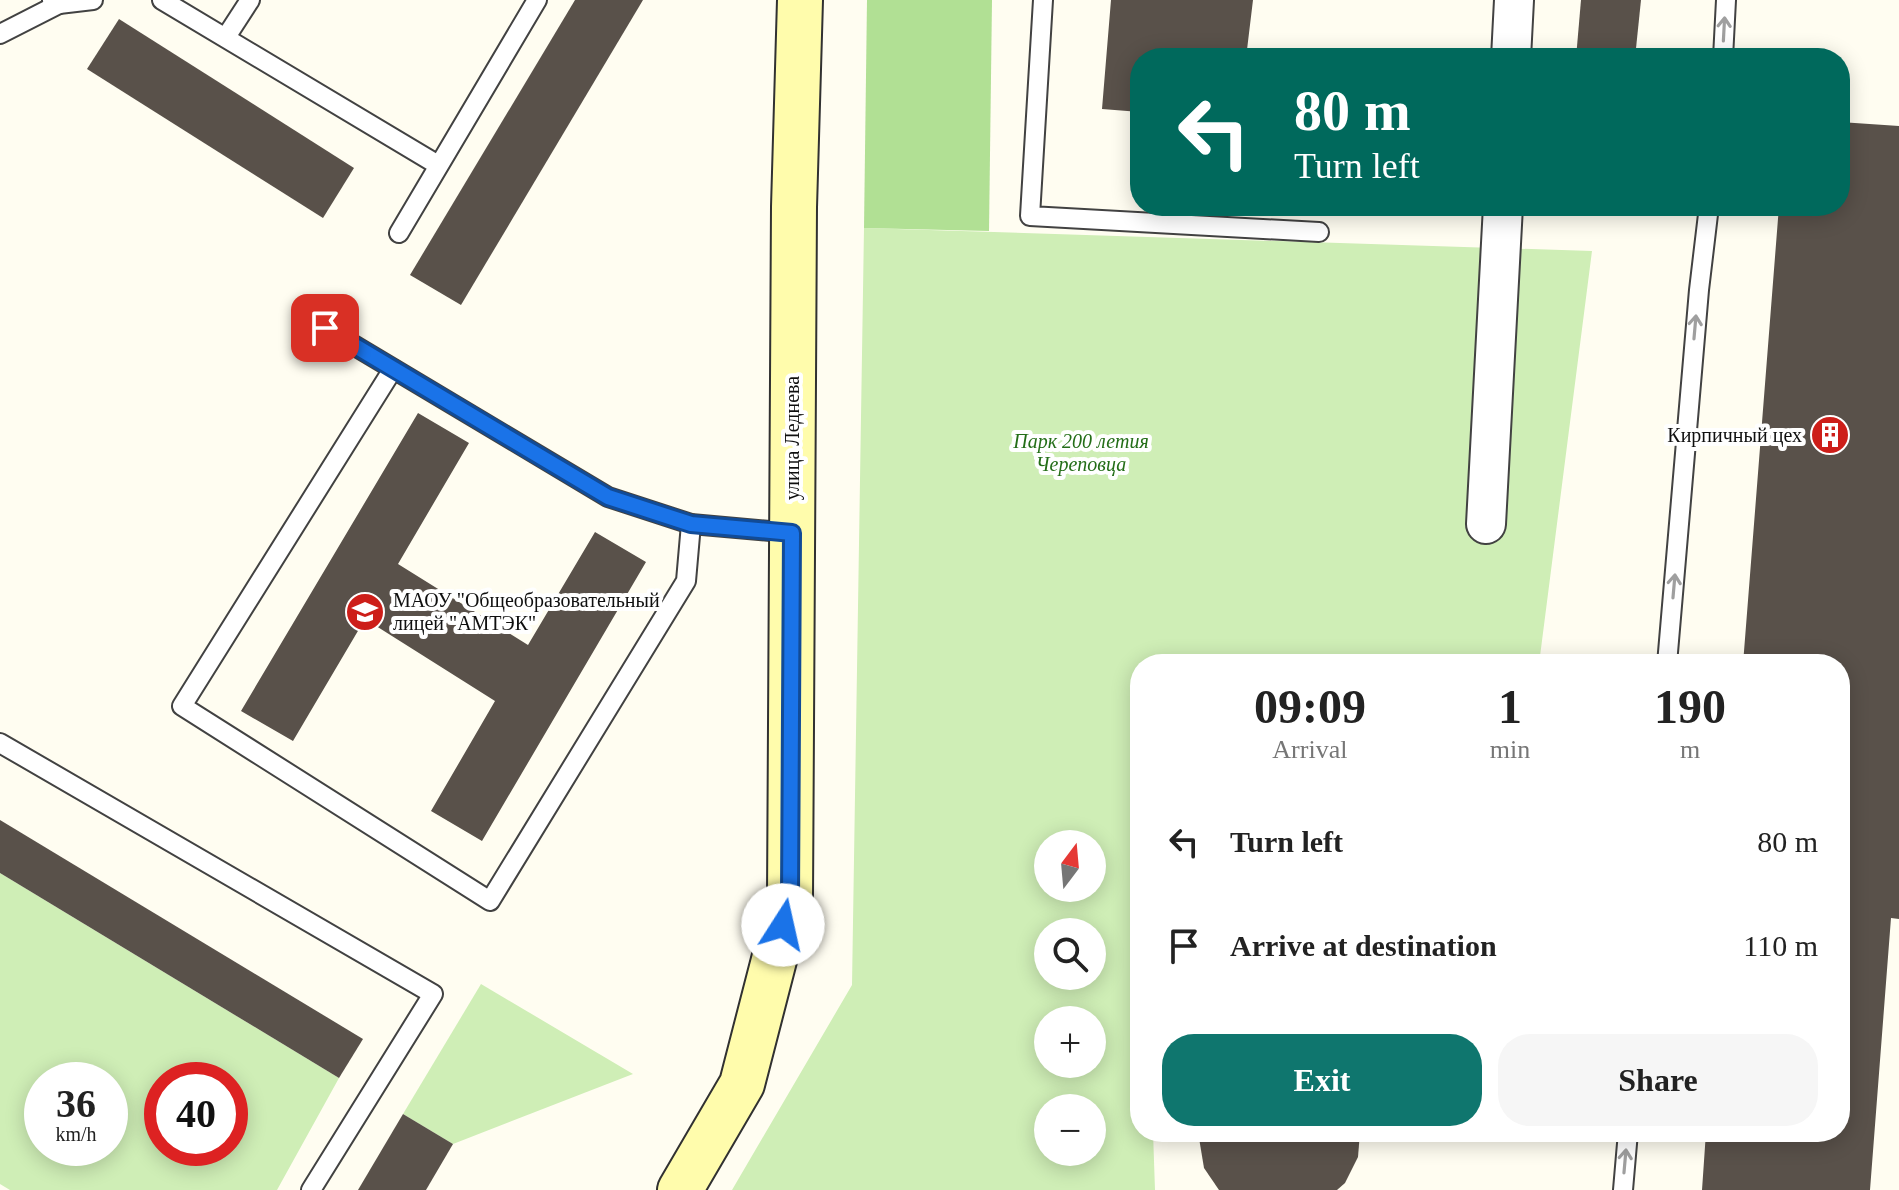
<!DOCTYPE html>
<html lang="en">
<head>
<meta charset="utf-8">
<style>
  :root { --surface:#fff; --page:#f6f6f6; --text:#222; --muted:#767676; --accent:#0f766e }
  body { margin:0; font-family:Georgia,serif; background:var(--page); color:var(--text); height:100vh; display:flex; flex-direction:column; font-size:30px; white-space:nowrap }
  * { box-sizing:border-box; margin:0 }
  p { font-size:26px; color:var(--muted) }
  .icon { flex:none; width:44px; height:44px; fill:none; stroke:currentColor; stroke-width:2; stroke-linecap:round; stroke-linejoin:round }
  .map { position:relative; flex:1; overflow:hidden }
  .sheet { position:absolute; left:1130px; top:654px; width:720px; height:488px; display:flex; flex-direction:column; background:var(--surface); border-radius:32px; box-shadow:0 4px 20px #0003 }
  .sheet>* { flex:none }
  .banner { position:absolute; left:1130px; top:48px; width:720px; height:168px; border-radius:32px; box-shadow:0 4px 20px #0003; background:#00695c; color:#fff; overflow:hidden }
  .needle { width:52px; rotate:16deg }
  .tools { position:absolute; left:1034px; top:830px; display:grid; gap:16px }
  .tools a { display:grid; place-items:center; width:72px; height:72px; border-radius:50%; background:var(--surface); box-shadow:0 4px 20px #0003; font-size:40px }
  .speed { position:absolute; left:24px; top:1062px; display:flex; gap:16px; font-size:40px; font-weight:700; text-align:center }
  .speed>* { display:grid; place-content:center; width:104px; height:104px; border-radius:50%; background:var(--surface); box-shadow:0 4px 20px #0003; line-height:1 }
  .speed small { font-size:20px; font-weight:400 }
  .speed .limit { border:12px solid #d22; background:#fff; color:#111 }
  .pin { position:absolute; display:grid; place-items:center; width:68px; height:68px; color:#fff; margin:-34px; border-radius:16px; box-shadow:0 4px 12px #0006 }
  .me { position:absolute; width:88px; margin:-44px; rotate:10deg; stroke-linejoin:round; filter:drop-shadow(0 0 6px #0008) }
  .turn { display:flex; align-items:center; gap:28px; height:168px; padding:0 32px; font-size:36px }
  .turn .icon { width:104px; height:104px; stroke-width:2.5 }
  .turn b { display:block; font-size:56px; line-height:68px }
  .eta { display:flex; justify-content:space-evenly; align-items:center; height:136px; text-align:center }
  .eta b { font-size:48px; font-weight:700; line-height:56px }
  .cta { display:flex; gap:16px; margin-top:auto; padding:16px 32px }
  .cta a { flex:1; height:92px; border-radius:32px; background:var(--accent); color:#fff; font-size:32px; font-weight:700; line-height:92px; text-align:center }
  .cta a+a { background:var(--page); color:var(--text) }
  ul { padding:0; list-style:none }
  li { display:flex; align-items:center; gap:24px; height:104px; padding:0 32px }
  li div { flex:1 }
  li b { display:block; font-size:30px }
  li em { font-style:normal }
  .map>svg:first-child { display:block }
  .green { fill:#cfeeb6; fill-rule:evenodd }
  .forest { fill:#b1e094 }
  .building { fill:#59514a }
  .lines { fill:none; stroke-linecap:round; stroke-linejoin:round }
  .lane-casing { stroke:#424242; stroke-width:22 }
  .street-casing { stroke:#424242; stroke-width:42 }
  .secondary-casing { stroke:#313131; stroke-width:48 }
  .lane { stroke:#fff; stroke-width:18 }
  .street { stroke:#fff; stroke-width:38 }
  .secondary { stroke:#fffcac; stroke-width:44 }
  .oneway { stroke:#9f9f9f }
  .route-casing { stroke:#114b97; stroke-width:20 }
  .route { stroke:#1a73e8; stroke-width:14 }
  .labels { text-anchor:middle; stroke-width:8; stroke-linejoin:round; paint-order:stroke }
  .poi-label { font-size:20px; fill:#0f0f0f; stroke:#fff; text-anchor:end }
  .street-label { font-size:20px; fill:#0f0f0f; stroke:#fff }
  .park-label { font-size:20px; font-style:italic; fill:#246e18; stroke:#fff }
</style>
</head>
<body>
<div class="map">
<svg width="1899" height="1190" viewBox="0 0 1899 1190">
  <rect width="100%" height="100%" fill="#fffdf1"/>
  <!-- green -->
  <g class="green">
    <path d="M 864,228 L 1592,251 L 1539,664 L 1140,664 L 1140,1132 L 1153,1132 L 1155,1190 L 732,1190 L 852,985 ZM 1048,844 L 1092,844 L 1092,888 L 1048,888 ZM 1048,932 L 1092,932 L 1092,976 L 1048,976 ZM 1048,1020 L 1092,1020 L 1092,1064 L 1048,1064 ZM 1048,1108 L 1092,1108 L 1092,1152 L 1048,1152 Z"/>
    <path d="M 0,873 L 339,1078 L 277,1190 L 10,1190 L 0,1184 ZM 42,1080 L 110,1080 L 110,1148 L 42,1148 ZM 162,1080 L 230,1080 L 230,1148 L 162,1148 Z"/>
    <polygon points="481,984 633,1074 453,1144 403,1114"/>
  </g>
  <!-- forest -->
  <polygon class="forest" points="867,0 992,0 989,231 864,228"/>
  <!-- building -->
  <g class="building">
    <polygon points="575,0 643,0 461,305 410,275"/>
    <polygon points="1111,0 1253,0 1246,58 1140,58 1140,112 1102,109"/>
    <polygon points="1581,0 1641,0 1635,58 1576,58"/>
    <polygon points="119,19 354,168 323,218 87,69"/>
    <polygon points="1840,122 1899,126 1899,919 1891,918 1870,1190 1702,1190 1706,1132 1840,1132 1840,664 1743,664 1779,206 1840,206"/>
    <polygon points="418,413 469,443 398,564 528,645 595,532 646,562 482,841 431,811 495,701 365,619 293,741 241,711"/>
    <polygon points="0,820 363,1039 339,1078 0,873"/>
    <polygon points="403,1114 453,1144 426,1190 358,1190"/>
    <polygon points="1198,1132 1360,1132 1358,1157 1345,1183 1337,1190 1219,1190 1204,1168"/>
  </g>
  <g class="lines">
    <!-- lane casing -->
    <g class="lane-casing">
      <g id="lane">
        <polyline points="52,0 59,4 93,0"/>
        <polyline points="162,0 438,165"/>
        <polyline points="1043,0 1030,216 1319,232"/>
        <polyline points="0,34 59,4"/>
        <polyline points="226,37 250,0"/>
        <polyline points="1723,58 1726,0"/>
        <polyline points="399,233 537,0"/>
        <polyline points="325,328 608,497 691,524 792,533"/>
        <polyline points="393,369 182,706 490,901 686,581 691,524"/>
        <polyline points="1667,664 1699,290 1709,206"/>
        <polyline points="0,743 433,994 311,1190"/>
        <polyline points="1623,1190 1628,1132"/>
      </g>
    </g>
    <!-- street casing -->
    <g class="street-casing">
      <g id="street">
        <polyline points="1511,58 1514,0"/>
        <polyline points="1486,524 1503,206"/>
      </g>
    </g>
    <!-- secondary casing -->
    <g class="secondary-casing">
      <polyline id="secondary" points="680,1190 742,1084 790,898 794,207 800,0"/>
    </g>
    <!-- lane -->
    <use href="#lane" class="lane"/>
    <!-- street -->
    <use href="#street" class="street"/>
    <!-- secondary -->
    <use href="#secondary" class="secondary"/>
  </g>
  <!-- one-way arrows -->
  <defs><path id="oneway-shaft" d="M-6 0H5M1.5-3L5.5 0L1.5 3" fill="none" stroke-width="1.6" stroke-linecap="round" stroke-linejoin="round" transform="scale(2)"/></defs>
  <g class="oneway">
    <use href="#oneway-shaft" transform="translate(1724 29) rotate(-87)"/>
    <use href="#oneway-shaft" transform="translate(1695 327) rotate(-85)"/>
    <use href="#oneway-shaft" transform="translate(1674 586) rotate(-85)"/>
    <use href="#oneway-shaft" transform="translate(1625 1161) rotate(-85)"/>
  </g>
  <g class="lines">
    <!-- route casing -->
    <g class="route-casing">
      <polyline id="route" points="325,328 608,497 691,524 792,533 790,898 783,925"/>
    </g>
    <!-- route -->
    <use href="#route" class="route"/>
  </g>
  <!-- icons -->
  <defs>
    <g id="building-disc" transform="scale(2)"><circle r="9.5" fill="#cd1e19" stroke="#fff"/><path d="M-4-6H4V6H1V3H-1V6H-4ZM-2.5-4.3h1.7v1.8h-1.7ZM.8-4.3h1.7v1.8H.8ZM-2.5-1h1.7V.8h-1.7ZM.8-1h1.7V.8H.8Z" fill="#fff"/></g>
    <g id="school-disc" transform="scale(2)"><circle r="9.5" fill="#cd1e19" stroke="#fff"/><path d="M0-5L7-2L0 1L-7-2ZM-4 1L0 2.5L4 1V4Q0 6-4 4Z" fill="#fff"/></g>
  </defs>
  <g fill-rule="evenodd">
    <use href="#building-disc" x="1830" y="435"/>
    <use href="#school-disc" x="365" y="612"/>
  </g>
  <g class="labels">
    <!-- poi labels -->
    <g class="poi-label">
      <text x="1802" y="442">Кирпичный цех</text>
      <text x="393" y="607" text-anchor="start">МАОУ "Общеобразовательный<tspan x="393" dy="23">лицей "АМТЭК"</tspan></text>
    </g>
    <!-- street labels -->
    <g class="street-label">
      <text transform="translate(792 438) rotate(-90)" y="7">улица Леднева</text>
    </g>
    <!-- park labels -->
    <g class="park-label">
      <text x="1081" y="448">Парк 200 летия<tspan x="1081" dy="23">Череповца</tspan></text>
    </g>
  </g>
</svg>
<div class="tools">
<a><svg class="needle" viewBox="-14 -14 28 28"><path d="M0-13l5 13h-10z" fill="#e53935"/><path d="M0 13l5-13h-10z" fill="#767676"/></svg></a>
<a><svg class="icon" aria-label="search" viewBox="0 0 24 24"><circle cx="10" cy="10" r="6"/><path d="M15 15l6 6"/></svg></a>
<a>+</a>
<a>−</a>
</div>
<div class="speed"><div>36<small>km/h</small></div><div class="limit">40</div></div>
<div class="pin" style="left:325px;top:328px;background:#d93025"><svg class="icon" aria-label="arrive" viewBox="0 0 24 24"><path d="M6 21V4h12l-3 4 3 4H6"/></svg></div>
<svg class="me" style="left:783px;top:925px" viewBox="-20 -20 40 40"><circle r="19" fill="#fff"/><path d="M0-13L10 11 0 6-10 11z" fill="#1a73e8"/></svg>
<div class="banner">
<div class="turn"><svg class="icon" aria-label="left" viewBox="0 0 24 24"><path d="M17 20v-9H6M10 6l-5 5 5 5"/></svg><div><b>80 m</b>Turn left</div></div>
</div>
<section class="sheet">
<div class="eta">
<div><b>09:09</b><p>Arrival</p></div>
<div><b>1</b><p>min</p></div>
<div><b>190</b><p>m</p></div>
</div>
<ul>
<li><svg class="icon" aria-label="left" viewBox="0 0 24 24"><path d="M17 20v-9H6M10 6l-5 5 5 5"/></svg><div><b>Turn left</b></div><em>80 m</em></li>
<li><svg class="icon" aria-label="arrive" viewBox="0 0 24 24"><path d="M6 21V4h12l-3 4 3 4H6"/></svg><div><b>Arrive at destination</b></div><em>110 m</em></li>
</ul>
<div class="cta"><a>Exit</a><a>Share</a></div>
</section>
</div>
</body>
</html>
